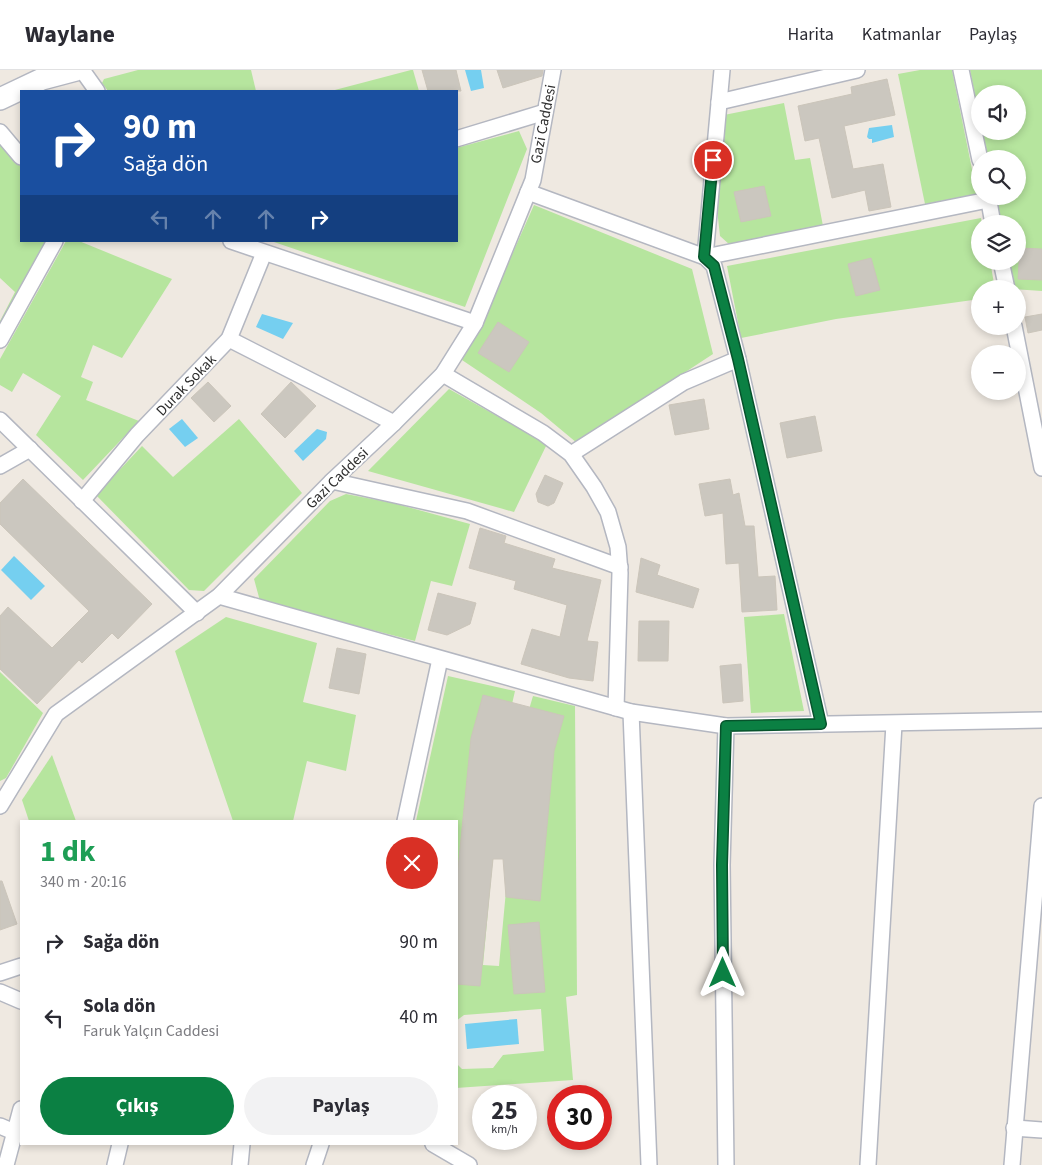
<!DOCTYPE html>
<html lang="tr">
<head>
<meta charset="utf-8">
<style>
  :root { --surface:#fff; --page:#f2f2f3; --text:#2b2b33; --muted:#7c7c81; --line:#e1e1e2; --accent:#0b8043 }
  body { margin:0; font-family:"Source Sans 3",sans-serif; background:var(--page); color:var(--text); height:100vh; display:flex; flex-direction:column; font-size:19px; white-space:nowrap }
  * { box-sizing:border-box; margin:0 }
  p { font-size:16px; color:var(--muted) }
  .icon { flex:none; width:28px; height:28px; fill:none; stroke:currentColor; stroke-width:2; stroke-linecap:round; stroke-linejoin:round }
  .map { position:relative; flex:1; overflow:hidden }
  .details { position:absolute; left:20px; top:750px; width:438px; height:325px; display:flex; flex-direction:column; background:var(--surface); border-radius:0px; box-shadow:0 2px 8px #0003 }
  .details>* { flex:none }
  .hud { position:absolute; left:20px; top:20px; width:438px; height:152px; border-radius:0px; box-shadow:0 2px 8px #0003; background:#1a4fa0; color:#fff; overflow:hidden }
  .fabs { position:absolute; left:971px; top:15px; display:grid; gap:10px }
  .fabs a { display:grid; place-items:center; width:55px; height:55px; border-radius:50%; background:var(--surface); box-shadow:0 2px 8px #0003; font-size:25px }
  .speed { position:absolute; left:472px; top:1015px; display:flex; gap:10px; font-size:25px; font-weight:700; text-align:center }
  .speed>* { display:grid; place-content:center; width:65px; height:65px; border-radius:50%; background:var(--surface); box-shadow:0 2px 8px #0003; line-height:1 }
  .speed small { font-size:12px; font-weight:400 }
  .speed .limit { border:8px solid #d22; background:#fff; color:#111 }
  .pin { position:absolute; display:grid; place-items:center; width:42px; height:42px; color:#fff; margin:-21px; border:2px solid #fff; border-radius:50%; box-shadow:0 1px 5px #0007 }
  .me { position:absolute; width:55px; margin:-28px; rotate:0deg; stroke-linejoin:round; filter:drop-shadow(0 0 4px #0008) }
  .turn { display:flex; align-items:center; gap:18px; height:105px; padding:0 20px; font-size:22px }
  .turn .icon { width:65px; height:65px; stroke-width:2.5 }
  .turn b { display:block; font-size:35px; line-height:42px }
  .lanes { display:flex; align-items:center; height:48px; padding:0 20px; background:#0003; justify-content:center; gap:25px; direction:ltr }
  .lanes .off { opacity:.35 }
  .round { display:grid; place-items:center; flex:none; width:52px; height:52px; border-radius:26px; background:var(--page) }
  .overview { display:flex; align-items:center; justify-content:space-between; height:85px; padding:0 20px }
  h1 { font-size:30px; font-weight:700; line-height:38px; color:#1e9e55 }
  .cta { display:flex; gap:10px; margin-top:auto; padding:10px 20px }
  .cta a { flex:1; height:58px; border-radius:30px; background:var(--accent); color:#fff; font-size:20px; font-weight:700; line-height:58px; text-align:center }
  .cta a+a { background:var(--page); color:var(--text) }
  ul { padding:0; list-style:none }
  li { display:flex; align-items:center; gap:15px; height:75px; padding:0 20px }
  li div { flex:1 }
  li b { display:block; font-size:19px }
  li em { font-style:normal }
  header { display:flex; align-items:center; gap:30px; box-sizing:border-box; height:70px; padding:0 25px; background:var(--surface); border-bottom:1px solid var(--line) }
  header strong { font-size:24px }
  nav { display:flex; gap:28px; margin-inline-start:auto; font-size:18px }
  .map>svg:first-child { display:block }
  .green { fill:#b6e59e }
  .water { fill:#75cff0 }
  .building { fill:#cbc7bf; stroke:#cbc5ba }
  .lines { fill:none; stroke-linecap:round; stroke-linejoin:round }
  .street-casing { stroke:#b4b7c1; stroke-width:18 }
  .secondary-casing { stroke:#b4b7c1; stroke-width:24 }
  .street { stroke:#fff; stroke-width:15 }
  .secondary { stroke:#fff; stroke-width:21 }
  .route-casing { stroke:#07532c; stroke-width:12 }
  .route { stroke:#0b8043; stroke-width:9 }
  .labels { text-anchor:middle; stroke-width:4; stroke-linejoin:round; paint-order:stroke }
  .street-label { font-size:15px; fill:#2e2e2e; stroke:#fff }
</style>
</head>
<body>
<header>
<strong>Waylane</strong>
<nav><a>Harita</a><a>Katmanlar</a><a>Paylaş</a></nav>
</header>
<div class="map">
<svg width="1042" height="1095" viewBox="0 0 1042 1095">
  <rect width="100%" height="100%" fill="#efe9e1"/>
  <!-- green -->
  <g class="green">
    <polygon points="138,0 251,0 256,21 108,21 102,13 104,9"/>
    <polygon points="411,0 413,0 419,21 331,21"/>
    <polygon points="920,0 952,0 977,124 925,134 898,4"/>
    <polygon points="970,0 1042,0 1042,221 1013,219 1008,191 1018,191 1018,154 1000,154 995,126 1018,126 1018,89 987,89 982,61 1018,61 1018,24 980,24 980,51"/>
    <polygon points="784,33 795,90 810,88 823,156 730,175 720,166 717,139 724,45"/>
    <polygon points="519,61 527,79 465,237 271,171 456,171 456,78"/>
    <polygon points="0,73 21,97 21,171 50,171 0,261 0,251 15,222 0,208"/>
    <polygon points="534,135 692,199 713,284 577,373 541,343 462,290 479,259"/>
    <polygon points="981,148 982,154 980,154 980,191 990,191 995,219 980,219 980,229 836,249 741,268 727,196"/>
    <polygon points="66,171 79,171 172,209 122,288 93,275 81,307 93,312 86,330 139,351 83,410 36,365 61,326 23,303 12,322 0,315 0,289"/>
    <polygon points="449,319 547,374 514,442 368,401"/>
    <polygon points="239,349 302,423 204,521 189,520 96,425 142,376 173,407"/>
    <polygon points="346,424 393,433 470,454 452,516 431,511 415,571 260,531 254,509 330,431"/>
    <polygon points="784,544 804,641 751,643 744,547"/>
    <polygon points="226,547 317,573 303,632 356,645 346,701 307,691 293,751 233,751 175,581"/>
    <polygon points="0,602 43,643 6,708 0,711"/>
    <polygon points="448,606 515,621 504,669 483,895 499,896 520,670 533,626 575,636 577,925 566,927 573,1010 456,1018 456,993 462,999 493,998 503,985 544,981 541,939 464,945 456,951 456,751 416,751"/>
    <polygon points="52,685 76,751 29,751 22,730"/>
  </g>
  <!-- water -->
  <g class="water">
    <polygon points="465,0 481,0 484,18 471,21"/>
    <polygon points="892,55 894,67 872,73 872,69 869,69 867,67 869,58"/>
    <polygon points="262,244 293,253 283,269 256,257"/>
    <polygon points="182,349 198,368 185,377 169,359"/>
    <polygon points="317,359 327,362 326,369 303,391 294,381"/>
    <polygon points="14,486 45,516 31,530 1,500"/>
    <polygon points="517,949 519,974 467,979 465,954"/>
  </g>
  <!-- building -->
  <g class="building">
    <polygon points="422,0 456,0 461,21 428,21"/>
    <polygon points="497,0 543,0 542,6 503,18"/>
    <polygon points="887,9 895,45 844,56 853,99 883,94 891,137 869,141 865,120 832,128 819,68 805,71 798,36 852,24 851,17"/>
    <polygon points="764,116 771,146 741,152 734,122"/>
    <polygon points="1020,178 1042,179 1042,210 1018,209"/>
    <polygon points="871,188 880,220 856,226 848,194"/>
    <polygon points="1042,244 1042,260 1028,263 1025,247"/>
    <polygon points="498,252 529,272 509,302 478,283"/>
    <polygon points="208,312 231,336 214,352 191,328"/>
    <polygon points="291,312 316,336 285,368 261,344"/>
    <polygon points="704,329 709,359 675,365 669,335"/>
    <polygon points="815,346 822,381 787,388 780,353"/>
    <polygon points="545,405 563,413 554,433 548,436 538,432 536,424"/>
    <polygon points="23,409 152,534 118,569 112,563 82,593 79,590 37,634 0,599 0,546 8,537 52,578 89,541 0,454 0,433"/>
    <polygon points="730,409 733,425 739,423 745,456 754,456 758,507 775,506 777,540 742,542 739,493 726,494 723,443 705,446 699,414"/>
    <polygon points="480,458 506,466 504,473 555,489 552,498 601,510 587,571 598,572 593,611 569,608 521,594 532,559 560,567 567,535 514,519 516,511 469,498"/>
    <polygon points="641,488 660,495 657,505 699,519 693,538 636,522"/>
    <polygon points="438,523 476,533 470,554 447,565 428,560"/>
    <polygon points="639,551 669,551 668,591 638,591"/>
    <polygon points="337,578 366,584 359,624 329,618"/>
    <polygon points="741,594 743,631 723,633 720,596"/>
    <polygon points="483,625 564,646 554,681 540,831 506,827 503,789 493,789 480,916 456,914 456,819 471,668"/>
    <polygon points="0,811 2,811 17,854 0,860"/>
    <polygon points="539,852 545,922 514,924 508,855"/>
  </g>
  <g class="lines">
    <!-- street casing -->
    <g class="street-casing">
      <g id="street">
        <polyline points="82,0 97,21"/>
        <polyline points="961,0 980,90"/>
        <polyline points="719,32 857,0"/>
        <polyline points="0,62 21,87"/>
        <polyline points="456,69 545,42"/>
        <polyline points="528,122 705,187 988,130"/>
        <polyline points="988,126 993,154"/>
        <polyline points="231,171 475,253"/>
        <polyline points="705,187 714,196 738,289 821,654"/>
        <polyline points="705,187 722,0"/>
        <polyline points="1001,191 1007,219"/>
        <polyline points="1014,256 1042,398"/>
        <polyline points="229,269 394,353"/>
        <polyline points="0,270 55,171"/>
        <polyline points="443,304 543,363 571,384 594,417 608,442 618,477 620,503 616,638"/>
        <polyline points="0,350 197,543"/>
        <polyline points="571,384 684,312 738,289"/>
        <polyline points="0,396 30,379"/>
        <polyline points="332,411 467,441 620,497"/>
        <polyline points="82,431 137,365 229,269 264,183"/>
        <polyline points="219,526 631,642 726,656 1042,650"/>
        <polyline points="631,642 649,1095"/>
        <polyline points="726,656 722,795 726,1095"/>
        <polyline points="0,736 56,644 219,526 332,411 394,353 443,304 475,253 533,110 553,0"/>
        <polyline points="405,751 440,589"/>
        <polyline points="0,903 21,896"/>
        <polyline points="0,922 21,931"/>
        <polyline points="0,1056 14,1062"/>
        <polyline points="1014,1058 1042,1060"/>
        <polyline points="433,1074 469,1095"/>
        <polyline points="6,1095 21,1039"/>
        <polyline points="115,1095 120,1074"/>
        <polyline points="240,1095 242,1074"/>
        <polyline points="314,1095 321,1074"/>
        <polyline points="868,1095 894,654"/>
        <polyline points="1012,1095 1042,736"/>
      </g>
    </g>
    <!-- secondary casing -->
    <g class="secondary-casing">
      <polyline id="secondary" points="0,29 42,9 76,0"/>
    </g>
    <!-- street -->
    <use href="#street" class="street"/>
    <!-- secondary -->
    <use href="#secondary" class="secondary"/>
  </g>
  <g class="lines">
    <!-- route casing -->
    <g class="route-casing">
      <polyline id="route" points="713,90 704,187 714,196 738,289 821,654 726,656 722,795 723,903"/>
    </g>
    <!-- route -->
    <use href="#route" class="route"/>
  </g>
  <g class="labels">
    <!-- street labels -->
    <g class="street-label">
      <text transform="translate(543 54) rotate(-79)" y="5">Gazi Caddesi</text>
      <text transform="translate(186 315) rotate(-46)" y="5">Durak Sokak</text>
      <text transform="translate(337 408) rotate(-44)" y="5">Gazi Caddesi</text>
    </g>
  </g>
</svg>
<div class="fabs">
<a><svg class="icon" aria-label="sound" viewBox="0 0 24 24"><path d="M4 9h4l5-4v14l-5-4H4zM17 9q2 3 0 6"/></svg></a>
<a><svg class="icon" aria-label="search" viewBox="0 0 24 24"><circle cx="10" cy="10" r="6"/><path d="M15 15l6 6"/></svg></a>
<a><svg class="icon" aria-label="layers" viewBox="0 0 24 24"><path d="M12 4l9 5-9 5-9-5zM3 14l9 5 9-5"/></svg></a>
<a>+</a>
<a>−</a>
</div>
<div class="speed"><div>25<small>km/h</small></div><div class="limit">30</div></div>
<div class="pin" style="left:713px;top:90px;background:#d93025"><svg class="icon" aria-label="arrive" viewBox="0 0 24 24"><path d="M6 21V4h12l-3 4 3 4H6"/></svg></div>
<svg class="me" style="left:723px;top:903px" viewBox="-20 -20 40 40"><path d="M0-17L14 15 0 8-14 15z" fill="#0b8043" stroke="#fff" stroke-width="4"/></svg>
<div class="hud">
<div class="turn"><svg class="icon" aria-label="right" viewBox="0 0 24 24"><path d="M7 20v-9h11M14 6l5 5-5 5"/></svg><div><b>90 m</b>Sağa dön</div></div>
<div class="lanes"><svg class="icon off" aria-label="left" viewBox="0 0 24 24"><path d="M17 20v-9H6M10 6l-5 5 5 5"/></svg><svg class="icon off" aria-label="ahead" viewBox="0 0 24 24"><path d="M12 20V5M6 11l6-6 6 6"/></svg><svg class="icon off" aria-label="ahead" viewBox="0 0 24 24"><path d="M12 20V5M6 11l6-6 6 6"/></svg><svg class="icon" aria-label="right" viewBox="0 0 24 24"><path d="M7 20v-9h11M14 6l5 5-5 5"/></svg></div>
</div>
<section class="details">
<div class="overview"><div><h1>1 dk</h1><p>340 m · 20:16</p></div><a class="round" style="background:#d93025;color:#fff"><svg class="icon" aria-label="close" viewBox="0 0 24 24"><path d="M6 6l12 12M18 6L6 18"/></svg></a></div>
<ul>
<li><svg class="icon" aria-label="right" viewBox="0 0 24 24"><path d="M7 20v-9h11M14 6l5 5-5 5"/></svg><div><b>Sağa dön</b></div><em>90 m</em></li>
<li><svg class="icon" aria-label="left" viewBox="0 0 24 24"><path d="M17 20v-9H6M10 6l-5 5 5 5"/></svg><div><b>Sola dön</b><p>Faruk Yalçın Caddesi</p></div><em>40 m</em></li>
</ul>
<div class="cta"><a>Çıkış</a><a>Paylaş</a></div>
</section>
</div>
</body>
</html>
